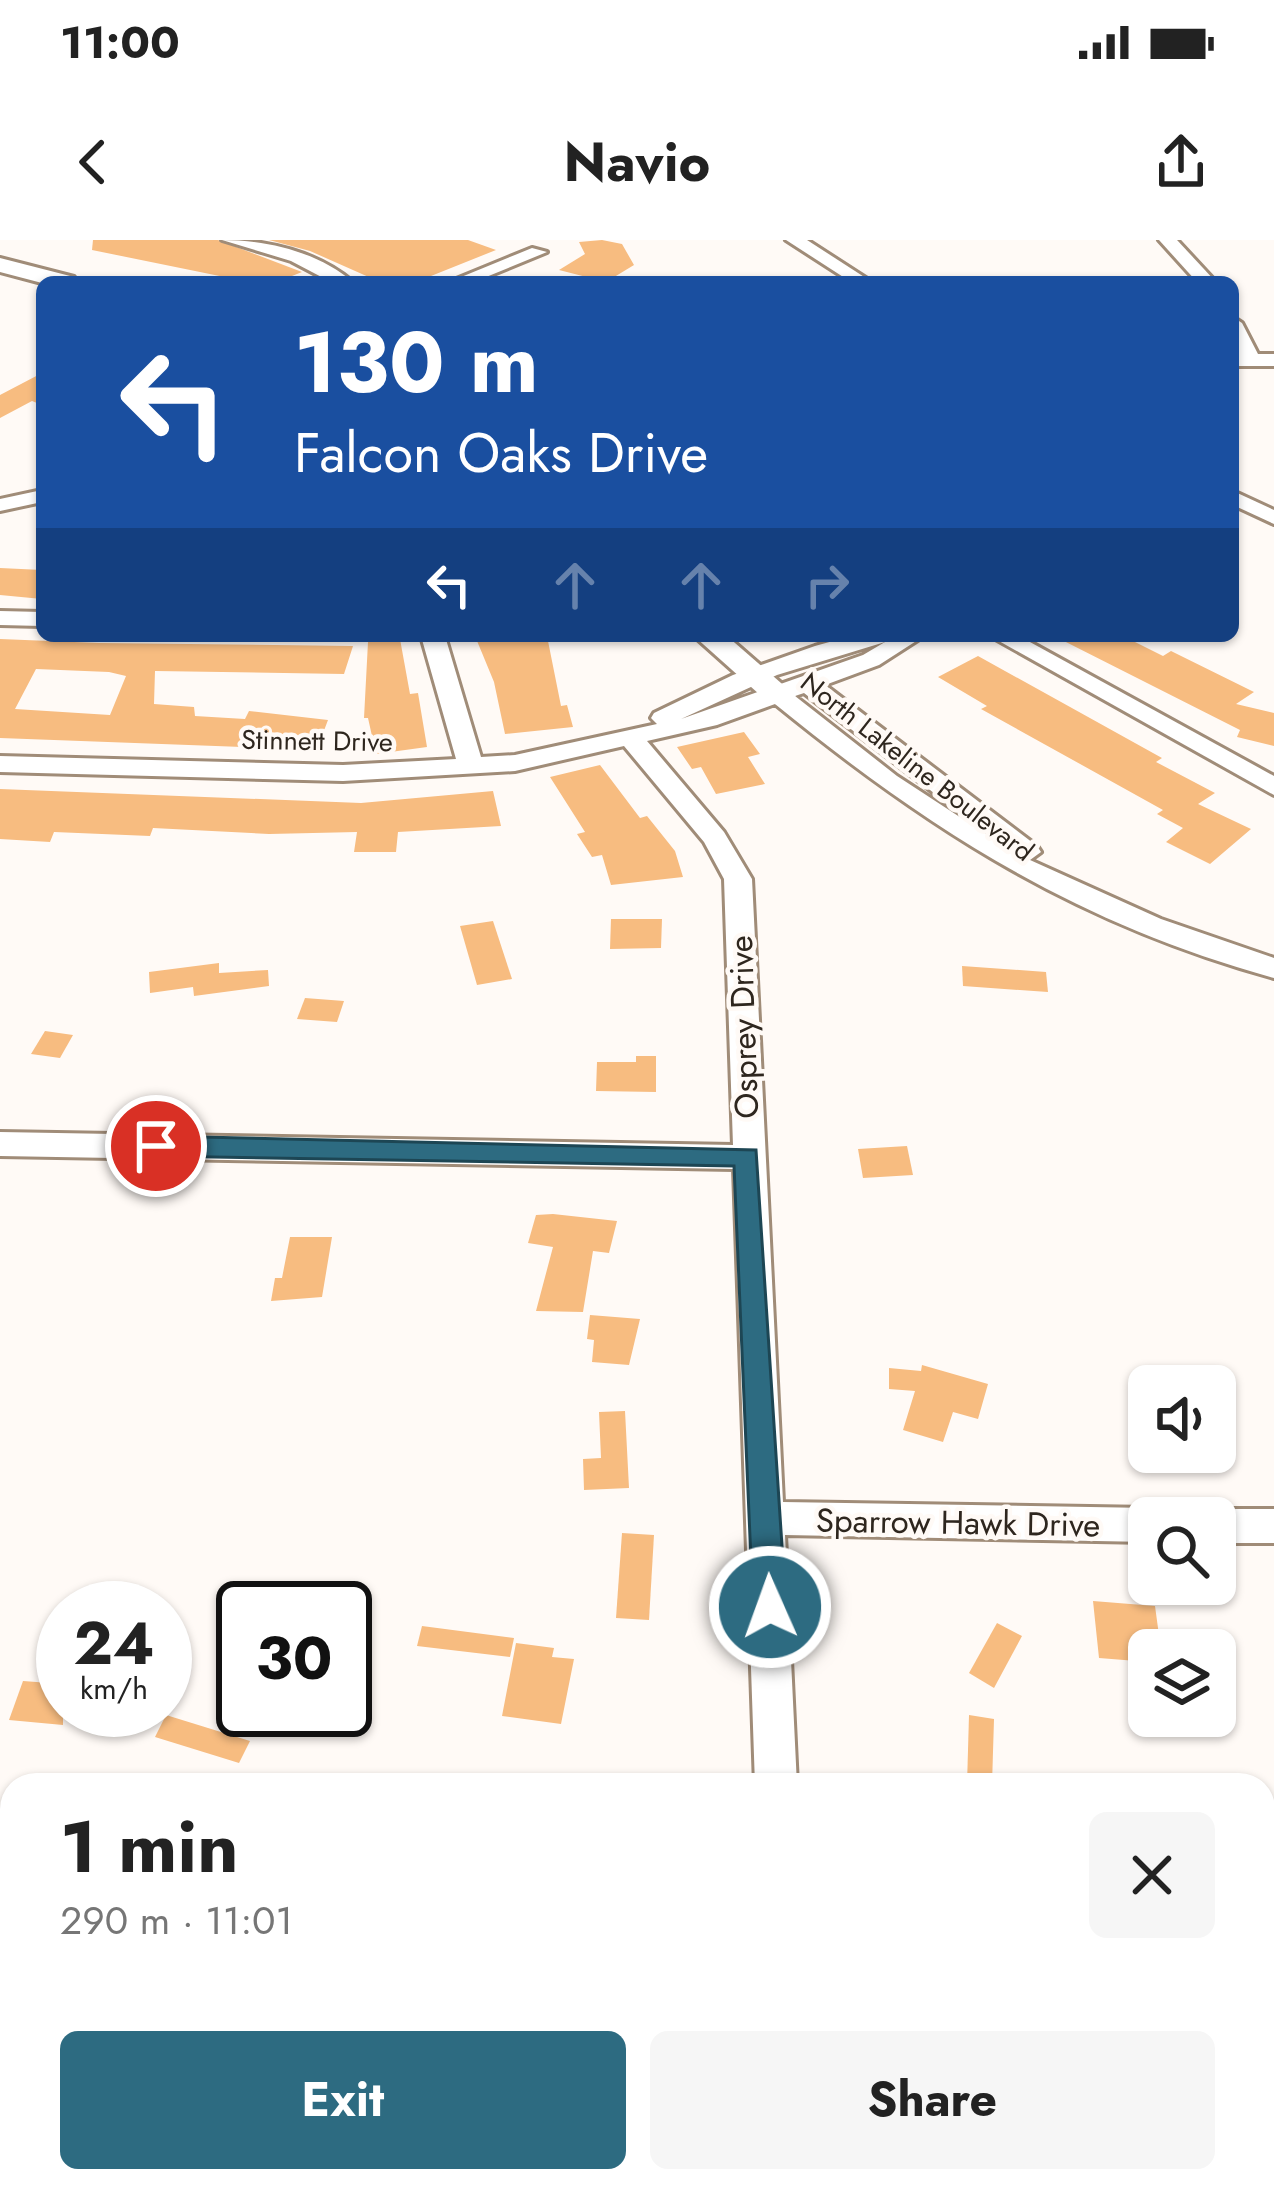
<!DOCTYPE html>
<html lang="en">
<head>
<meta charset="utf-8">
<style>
  :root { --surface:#fff; --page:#f6f6f6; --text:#222; --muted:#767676; --accent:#2d6b81 }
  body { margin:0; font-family:Jost,sans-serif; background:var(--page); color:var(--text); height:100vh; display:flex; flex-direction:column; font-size:45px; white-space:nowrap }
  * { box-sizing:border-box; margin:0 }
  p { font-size:39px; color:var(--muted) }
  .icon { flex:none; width:66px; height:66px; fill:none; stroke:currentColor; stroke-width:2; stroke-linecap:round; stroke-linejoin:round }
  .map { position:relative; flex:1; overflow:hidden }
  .sheet { position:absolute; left:0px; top:1533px; width:1275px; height:420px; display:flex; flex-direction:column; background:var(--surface); border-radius:36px 36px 0 0; box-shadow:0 3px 9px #0004 }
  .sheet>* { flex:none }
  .hud { position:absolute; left:36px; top:36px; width:1203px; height:366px; border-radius:18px; box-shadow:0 3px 9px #0004; background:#1a4fa0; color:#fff; overflow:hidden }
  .buttons { position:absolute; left:1128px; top:1125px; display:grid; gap:24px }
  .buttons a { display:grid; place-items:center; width:108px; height:108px; border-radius:18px; background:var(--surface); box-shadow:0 3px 9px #0004; font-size:60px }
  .speed { position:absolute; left:36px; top:1341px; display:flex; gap:24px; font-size:60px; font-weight:700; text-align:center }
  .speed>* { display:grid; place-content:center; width:156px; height:156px; border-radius:50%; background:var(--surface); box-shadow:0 3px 9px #0004; line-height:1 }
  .speed small { font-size:30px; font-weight:400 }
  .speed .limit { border:6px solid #111; border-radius:18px; background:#fff; color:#111 }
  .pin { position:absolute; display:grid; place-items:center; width:102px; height:102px; color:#fff; margin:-51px; border:6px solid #fff; border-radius:50%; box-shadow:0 3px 12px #0007 }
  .me { position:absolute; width:132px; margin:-66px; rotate:358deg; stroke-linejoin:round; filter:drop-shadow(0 0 9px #0008) }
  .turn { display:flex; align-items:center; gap:42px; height:252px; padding:0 60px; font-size:54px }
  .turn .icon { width:156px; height:156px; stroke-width:2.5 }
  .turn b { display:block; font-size:84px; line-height:102px }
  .lanes { display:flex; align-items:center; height:114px; padding:0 60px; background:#0003; justify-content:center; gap:60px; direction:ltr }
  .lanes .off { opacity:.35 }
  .round { display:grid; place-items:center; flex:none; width:126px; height:126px; border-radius:18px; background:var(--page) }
  .head { display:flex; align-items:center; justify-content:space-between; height:204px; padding:0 60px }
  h1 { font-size:72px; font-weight:700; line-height:90px }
  .action { display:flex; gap:24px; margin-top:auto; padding:24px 60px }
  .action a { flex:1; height:138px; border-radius:18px; background:var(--accent); color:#fff; font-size:48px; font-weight:700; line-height:138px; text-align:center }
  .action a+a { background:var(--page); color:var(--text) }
  .status { display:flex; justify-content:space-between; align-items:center; height:84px; padding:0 60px; background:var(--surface); direction:ltr }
  .status svg { height:33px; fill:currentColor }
  header { display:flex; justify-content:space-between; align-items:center; height:156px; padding:0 60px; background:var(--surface); font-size:54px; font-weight:700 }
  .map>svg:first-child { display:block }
  .building { fill:#f7bc80; fill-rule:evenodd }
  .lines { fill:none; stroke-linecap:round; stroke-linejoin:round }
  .minor-casing { stroke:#a08c78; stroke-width:6 }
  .major-casing { stroke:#a08c78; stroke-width:6 }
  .minor { fill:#fff; fill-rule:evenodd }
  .major { fill:#fff; fill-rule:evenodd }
  .route { fill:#2d6b81; stroke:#1d4654; stroke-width:3 }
  .labels { text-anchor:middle; stroke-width:9; stroke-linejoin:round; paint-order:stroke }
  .far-street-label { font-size:27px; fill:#2e261e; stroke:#fffaf6 }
  .street-label { font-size:33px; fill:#2e261e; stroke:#fffaf6 }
</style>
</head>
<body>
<div class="status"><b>11:00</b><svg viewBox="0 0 49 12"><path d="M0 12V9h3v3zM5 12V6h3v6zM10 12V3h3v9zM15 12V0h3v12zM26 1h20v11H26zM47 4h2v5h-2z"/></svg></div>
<header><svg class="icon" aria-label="back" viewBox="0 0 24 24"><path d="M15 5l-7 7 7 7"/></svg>Navio<svg class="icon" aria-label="share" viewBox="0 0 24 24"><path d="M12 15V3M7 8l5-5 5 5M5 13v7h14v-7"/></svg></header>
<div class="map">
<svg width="1274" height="1953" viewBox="0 0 1274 1953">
  <rect width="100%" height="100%" fill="#fffaf6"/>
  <!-- building -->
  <g class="building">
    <polygon points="93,0 218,0 302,32 277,42 249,42 92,10"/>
    <polygon points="269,0 468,0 496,10 416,42 380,42 310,11"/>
    <polygon points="602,0 622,4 634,25 606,42 559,30 585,14 579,2"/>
    <polygon points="42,133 42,165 32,161 0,178 0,155"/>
    <polygon points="0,328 42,330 42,359 0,355"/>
    <polygon points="475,396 547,396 561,466 567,465 573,487 505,494 494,442"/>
    <polygon points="1054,396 1123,396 1163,416 1171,411 1254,452 1236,464 1274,473 1274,506 1237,497 1240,490"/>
    <path d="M 0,399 L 99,403 L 353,406 L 344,434 L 155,431 L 154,464 L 194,467 L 195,476 L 245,479 L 249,471 L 328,480 L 317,509 L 271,508 L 0,498 ZM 36,429 L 109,432 L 126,436 L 110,475 L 15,469 Z"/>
    <polygon points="400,399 410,454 418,453 427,507 376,514 368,478 364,478 368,402"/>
    <polygon points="978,416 1162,518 1156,522 1215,553 1198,564 1251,589 1210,624 1166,602 1183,588 1157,574 1163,570 981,469 987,466 938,437"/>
    <polygon points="744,492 760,514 748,517 765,544 716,554 701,527 692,529 677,507"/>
    <polygon points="600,525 640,578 647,576 675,611 683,637 611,645 602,615 592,617 577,594 585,592 550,537"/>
    <polygon points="0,549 361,563 493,551 501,586 398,592 396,612 354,612 357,592 269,594 153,588 150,596 54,592 50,602 0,599"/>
    <polygon points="611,679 662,679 661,708 610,709"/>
    <polygon points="493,681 512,739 477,745 460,686"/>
    <polygon points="219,723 219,733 268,730 269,746 194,756 193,747 150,753 149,732"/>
    <polygon points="962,726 1046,732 1048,752 963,746"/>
    <polygon points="305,758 344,761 337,782 297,779"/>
    <polygon points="45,791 73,795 60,818 31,814"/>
    <polygon points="636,816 656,816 656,852 596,851 597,822 636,822"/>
    <polygon points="907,906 913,935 863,938 858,909"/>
    <polygon points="553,974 617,981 609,1013 593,1011 583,1072 536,1071 553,1007 528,1003 536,975"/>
    <polygon points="290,997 332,997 322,1057 271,1061 275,1038 282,1038"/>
    <polygon points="590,1075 640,1079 629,1125 592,1122 594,1100 587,1099"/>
    <polygon points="922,1125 988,1144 978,1179 953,1172 943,1202 903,1190 915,1151 889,1149 889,1128 921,1131"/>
    <polygon points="625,1171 629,1248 584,1250 583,1219 601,1218 599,1172"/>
    <polygon points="622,1293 654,1295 649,1380 616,1378"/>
    <polygon points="1093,1361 1155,1366 1161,1410 1149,1410 1149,1422 1099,1418"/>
    <polygon points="997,1383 1022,1396 994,1448 969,1433"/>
    <polygon points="422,1386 514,1398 510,1417 417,1406"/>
    <polygon points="516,1403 554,1408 552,1417 574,1419 561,1484 502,1476"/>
    <polygon points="23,1441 63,1444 63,1485 9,1480"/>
    <polygon points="166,1475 250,1501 239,1523 155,1497"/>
    <polygon points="969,1475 994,1479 992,1545 967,1545"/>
  </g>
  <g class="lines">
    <!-- minor casing -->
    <g class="minor-casing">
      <g id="minor">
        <path d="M 222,0 C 267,0 318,12 353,42 L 331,42 L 291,21 Z"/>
        <polygon points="786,0 807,0 872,42 851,42"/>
        <polygon points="1159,0 1177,0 1216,42 1197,42"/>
        <polygon points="532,8 547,12 474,42 449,42"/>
        <polygon points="1233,77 1242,83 1258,114 1274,114 1274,126 1233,126 1233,114 1239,114 1233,102"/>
        <polygon points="42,250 42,262 0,271 0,259"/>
        <polygon points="1233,251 1274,270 1274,284 1233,265"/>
        <polygon points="0,371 42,372 42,386 0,385"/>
        <path d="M 421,396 L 445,396 L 481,517 L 515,515 L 657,484 L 651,478 L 654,473 L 733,435 L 815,406 L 851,396 L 924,396 L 879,425 L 825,445 L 1037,606 L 1041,612 L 1030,620 L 1161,679 L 1274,718 L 1274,738 C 1076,683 932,592 775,464 L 717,485 L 647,501 L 724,592 L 752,639 L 783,1262 L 1149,1268 L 1165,1278 L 1149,1278 L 1149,1302 L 785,1295 L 797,1545 L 755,1545 L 734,929 L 0,916 L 0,892 L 733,905 L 724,639 L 704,602 L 624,506 L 515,531 L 343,541 L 0,532 L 0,516 L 343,525 L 456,519 ZM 885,402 L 863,415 L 681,479 L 777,435 ZM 804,453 L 995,600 L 897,536 L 795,456 Z"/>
        <polygon points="990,396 1019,396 1274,536 1274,555"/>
        <polygon points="1215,1269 1274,1269 1274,1303 1215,1303 1215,1278 1200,1278"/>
        <rect x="0" y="1726" width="12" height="46"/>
        <polygon points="770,1941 818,1941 819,1953 771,1953"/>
      </g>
    </g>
    <!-- major casing -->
    <g class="major-casing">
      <g id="major">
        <polygon points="0,18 74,37 77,42 42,43 0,32"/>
        <polygon points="694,396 727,396 796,456 780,465 769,463"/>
      </g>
    </g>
    <!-- minor -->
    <use href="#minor" class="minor"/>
    <!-- major -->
    <use href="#major" class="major"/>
  </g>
  <!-- route -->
  <polygon class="route" points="156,896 756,910 786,1367 781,1378 770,1382 758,1378 753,1367 734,926 156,916 143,906"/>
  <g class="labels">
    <!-- far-street labels -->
    <g class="far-street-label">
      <text transform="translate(317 501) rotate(1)" y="9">Stinnett Drive</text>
      <text transform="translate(917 527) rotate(38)" y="9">North Lakeline Boulevard</text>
    </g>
    <!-- street labels -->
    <g class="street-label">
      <text transform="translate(743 787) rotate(-92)" y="12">Osprey Drive</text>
      <text transform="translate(958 1282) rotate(1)" y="12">Sparrow Hawk Drive</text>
    </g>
  </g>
</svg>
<div class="buttons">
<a><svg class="icon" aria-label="sound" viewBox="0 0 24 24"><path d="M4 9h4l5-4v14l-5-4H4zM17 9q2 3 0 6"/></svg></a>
<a><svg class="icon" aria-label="search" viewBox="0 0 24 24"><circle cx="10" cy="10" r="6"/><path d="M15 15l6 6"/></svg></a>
<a><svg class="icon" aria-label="layers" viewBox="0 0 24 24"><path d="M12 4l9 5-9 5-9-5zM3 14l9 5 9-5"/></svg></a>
</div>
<div class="speed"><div>24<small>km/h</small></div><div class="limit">30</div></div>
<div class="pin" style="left:156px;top:906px;background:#d93025"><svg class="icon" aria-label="arrive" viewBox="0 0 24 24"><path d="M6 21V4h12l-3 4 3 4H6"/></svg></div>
<svg class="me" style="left:770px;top:1367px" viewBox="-20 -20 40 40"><circle r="17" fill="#2d6b81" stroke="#fff" stroke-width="3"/><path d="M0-11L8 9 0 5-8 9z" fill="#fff"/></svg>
<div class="hud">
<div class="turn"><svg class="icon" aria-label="left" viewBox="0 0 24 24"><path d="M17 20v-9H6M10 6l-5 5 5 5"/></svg><div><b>130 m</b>Falcon Oaks Drive</div></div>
<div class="lanes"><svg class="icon" aria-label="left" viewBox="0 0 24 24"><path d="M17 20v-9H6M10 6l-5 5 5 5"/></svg><svg class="icon off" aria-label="ahead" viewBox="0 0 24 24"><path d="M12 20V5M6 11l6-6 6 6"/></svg><svg class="icon off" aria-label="ahead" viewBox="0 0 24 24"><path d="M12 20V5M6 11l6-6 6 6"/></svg><svg class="icon off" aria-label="right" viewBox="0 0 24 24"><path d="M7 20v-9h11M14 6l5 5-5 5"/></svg></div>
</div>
<section class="sheet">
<div class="head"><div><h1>1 min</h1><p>290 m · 11:01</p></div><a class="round"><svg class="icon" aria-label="close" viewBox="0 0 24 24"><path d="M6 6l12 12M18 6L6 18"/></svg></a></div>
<div class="action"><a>Exit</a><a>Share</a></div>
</section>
</div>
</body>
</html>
